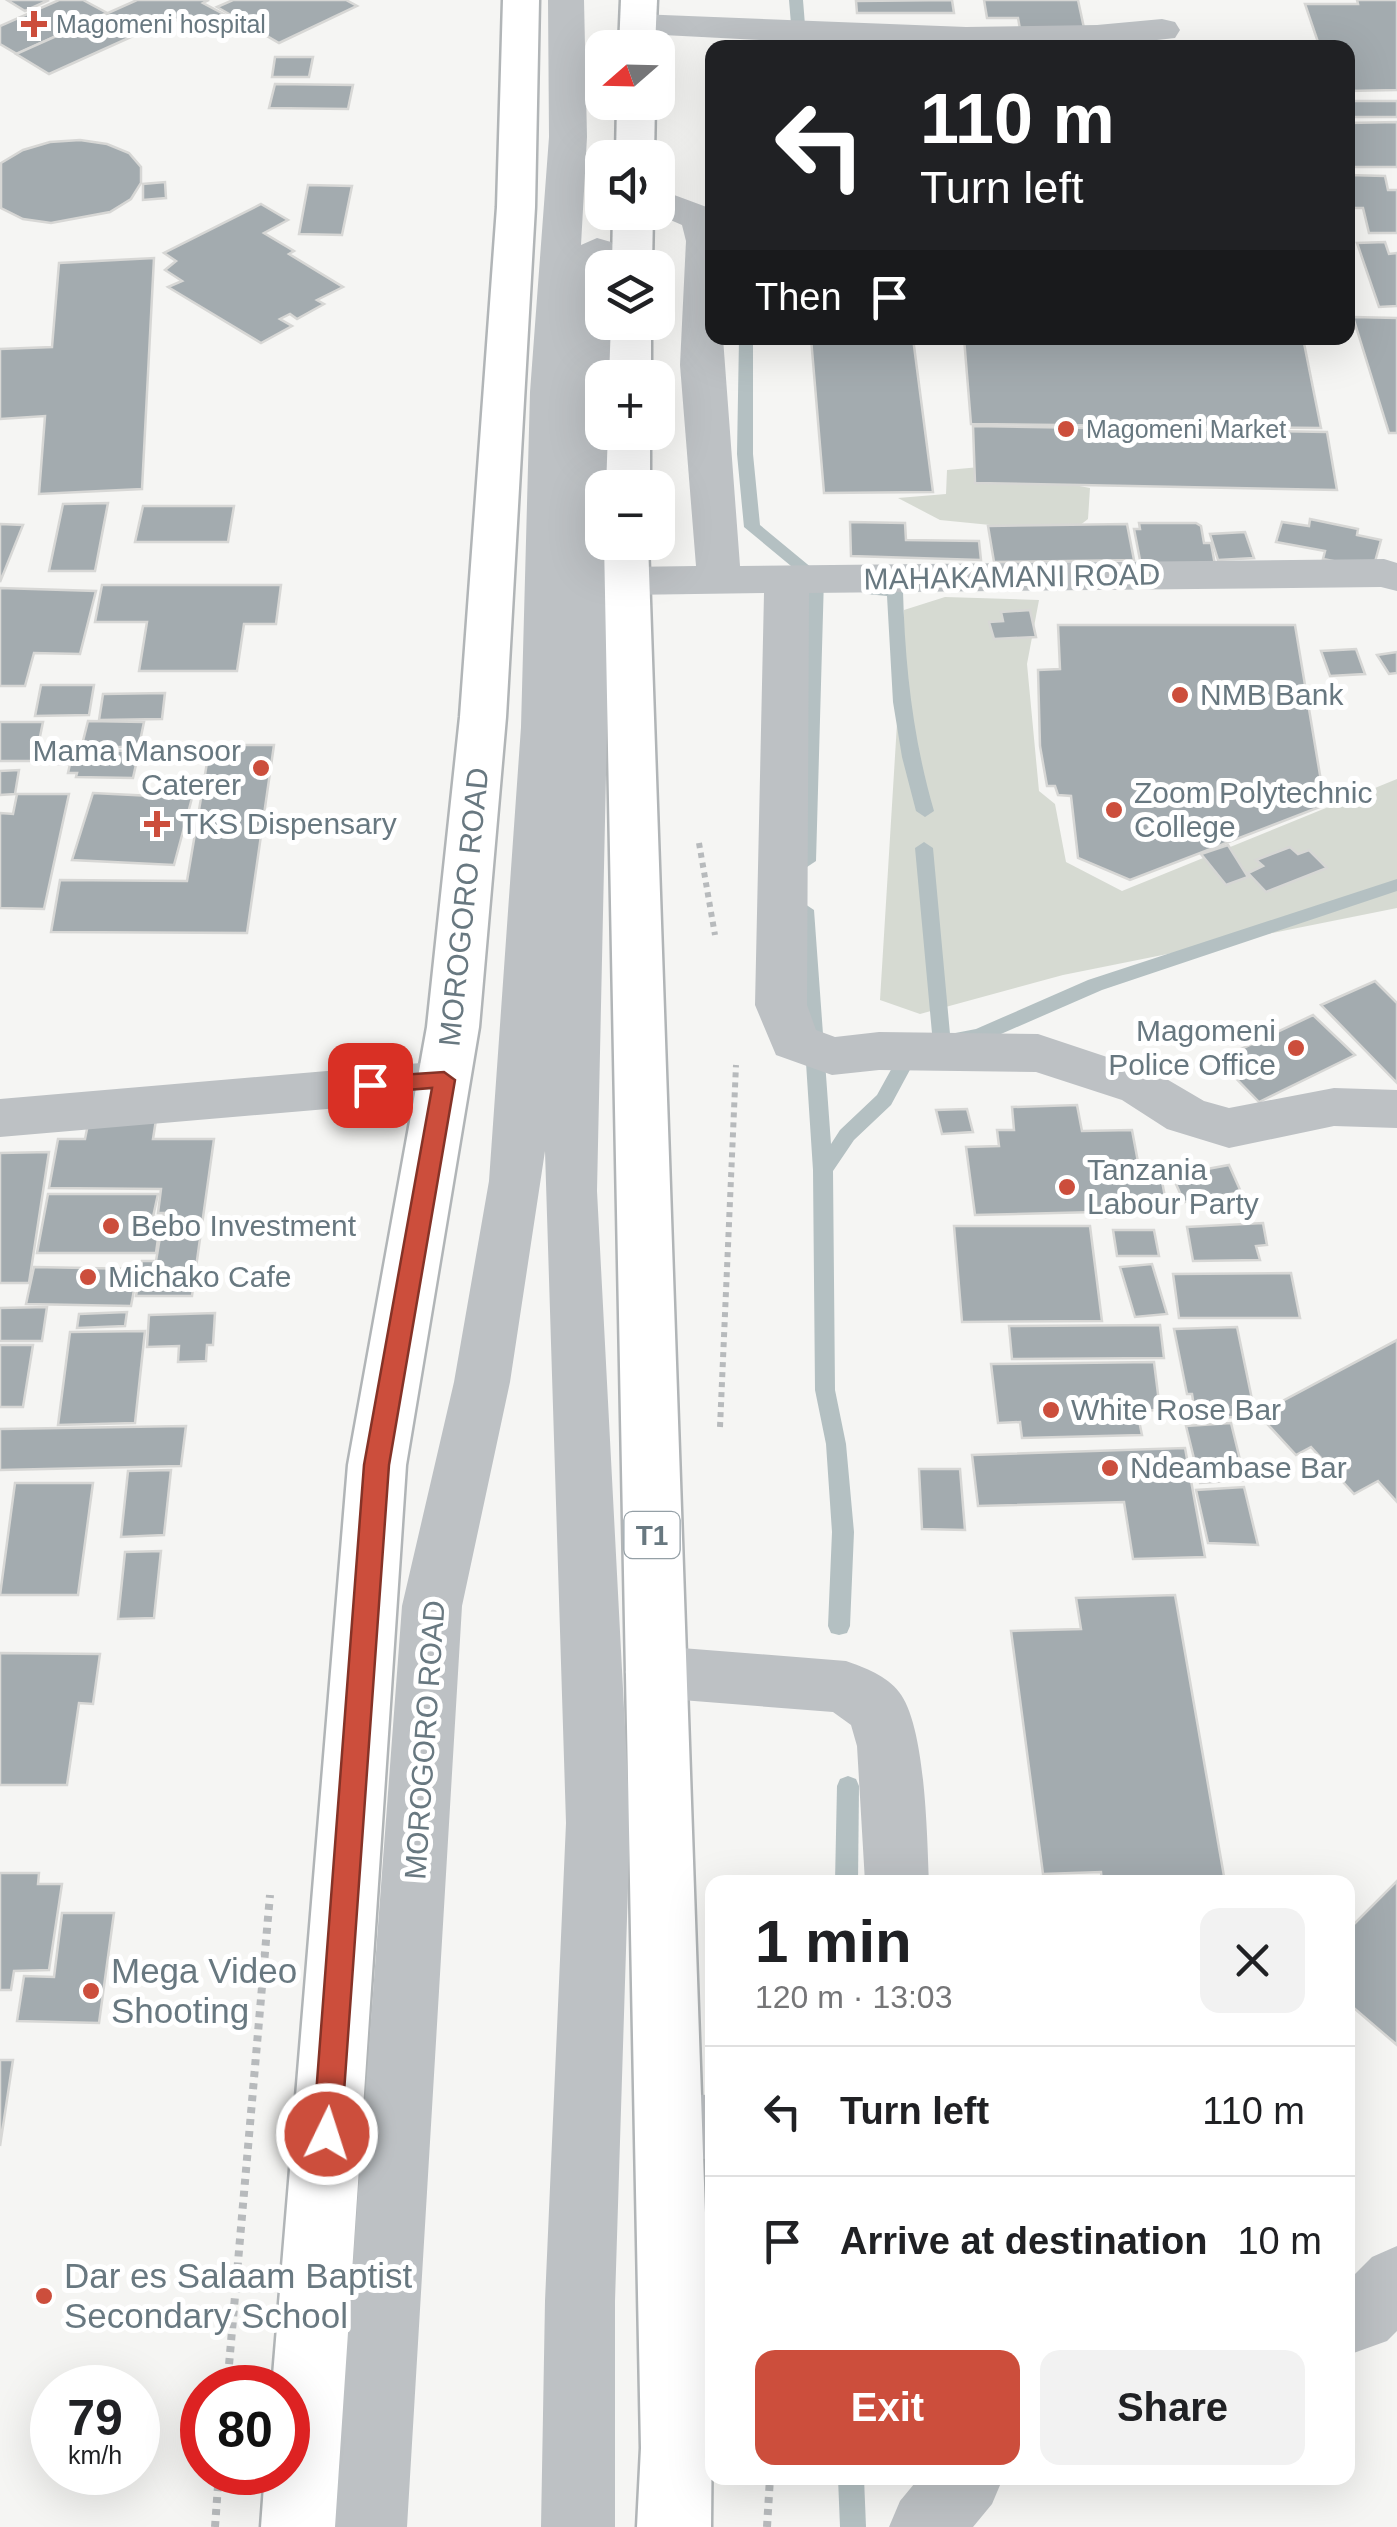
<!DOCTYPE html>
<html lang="en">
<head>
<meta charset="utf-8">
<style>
  :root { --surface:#fff; --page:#f2f2f2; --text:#202124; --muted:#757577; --line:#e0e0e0; --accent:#cc4e3c }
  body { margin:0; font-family:Helvetica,sans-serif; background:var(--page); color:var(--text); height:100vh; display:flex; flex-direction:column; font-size:38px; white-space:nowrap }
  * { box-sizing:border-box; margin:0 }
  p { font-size:32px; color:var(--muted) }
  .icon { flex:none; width:55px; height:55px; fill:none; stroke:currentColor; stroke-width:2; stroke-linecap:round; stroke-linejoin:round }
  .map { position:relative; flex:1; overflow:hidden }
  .sheet { position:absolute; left:705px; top:1875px; width:650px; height:610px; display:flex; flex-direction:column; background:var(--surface); border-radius:20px; box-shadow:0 10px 40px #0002 }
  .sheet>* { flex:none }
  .hud { position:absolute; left:705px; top:40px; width:650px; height:305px; border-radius:20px; box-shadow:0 10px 40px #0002; background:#202124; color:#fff; overflow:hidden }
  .needle { width:65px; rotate:250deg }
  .tools { position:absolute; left:585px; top:30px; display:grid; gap:20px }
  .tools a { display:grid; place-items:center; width:90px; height:90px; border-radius:20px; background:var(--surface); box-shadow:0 10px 40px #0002; font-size:50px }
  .speed { position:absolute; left:30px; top:2365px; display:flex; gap:20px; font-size:50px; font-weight:700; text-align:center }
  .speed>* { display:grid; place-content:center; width:130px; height:130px; border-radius:50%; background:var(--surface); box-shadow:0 10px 40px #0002; line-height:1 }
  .speed small { font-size:25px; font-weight:400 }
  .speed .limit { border:15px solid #d22; background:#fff; color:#111 }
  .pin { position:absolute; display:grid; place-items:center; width:85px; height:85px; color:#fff; margin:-42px; border-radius:20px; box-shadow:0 5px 15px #0006 }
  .me { position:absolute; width:110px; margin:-55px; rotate:4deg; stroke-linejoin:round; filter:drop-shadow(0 0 8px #0008) }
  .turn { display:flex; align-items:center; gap:35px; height:210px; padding:0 50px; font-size:45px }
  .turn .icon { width:130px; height:130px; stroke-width:2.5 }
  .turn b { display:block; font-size:70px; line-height:85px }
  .then { display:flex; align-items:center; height:95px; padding:0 50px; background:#0003; gap:20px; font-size:38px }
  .round { display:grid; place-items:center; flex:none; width:105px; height:105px; border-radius:20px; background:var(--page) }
  .headline { display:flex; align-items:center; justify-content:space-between; height:170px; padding:0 50px }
  h1 { font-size:60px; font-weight:700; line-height:75px }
  .action { display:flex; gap:20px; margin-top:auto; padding:20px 50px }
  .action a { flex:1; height:115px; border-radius:20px; background:var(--accent); color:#fff; font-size:40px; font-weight:700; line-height:115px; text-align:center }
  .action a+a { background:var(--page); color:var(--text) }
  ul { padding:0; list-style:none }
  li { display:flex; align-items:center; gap:30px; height:130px; padding:0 50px; border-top:2px solid var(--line) }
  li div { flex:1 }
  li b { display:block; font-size:38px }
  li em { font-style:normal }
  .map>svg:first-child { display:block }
  .green { fill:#d6dad2 }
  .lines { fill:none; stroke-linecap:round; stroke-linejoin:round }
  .stream { fill:#b4c0c2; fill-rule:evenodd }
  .building { fill:#a3abaf; stroke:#d7d7d5; stroke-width:2.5 }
  .highway-casing { stroke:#b1b5b7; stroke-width:5 }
  .path-far1 { stroke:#b7babc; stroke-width:6; stroke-dasharray:5 5; stroke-linecap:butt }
  .path { stroke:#b7babc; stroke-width:8; stroke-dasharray:6 6; stroke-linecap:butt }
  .minor { fill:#bdc1c4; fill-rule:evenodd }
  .highway { fill:#fff; fill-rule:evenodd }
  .route { fill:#cc4e3c; stroke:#853327; stroke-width:2.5 }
  .poi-dot { fill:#cc4e3c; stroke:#fff; stroke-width:4 }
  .labels { text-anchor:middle; stroke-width:10; stroke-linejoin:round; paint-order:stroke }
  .far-poi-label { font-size:25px; fill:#687880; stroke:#fff; text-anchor:start }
  .shield { fill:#fff; stroke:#95a0a6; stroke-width:2.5 }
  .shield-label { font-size:28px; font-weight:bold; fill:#687880 }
  .street-label { font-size:30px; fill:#687880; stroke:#fff }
  .poi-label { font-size:30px; fill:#687880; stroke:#fff; text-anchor:start }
  .near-poi-label { font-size:35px; fill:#687880; stroke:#fff; text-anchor:start }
</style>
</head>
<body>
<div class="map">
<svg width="1397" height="2527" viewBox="0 0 1397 2527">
  <rect width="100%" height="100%" fill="#f5f5f3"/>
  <!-- green -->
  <g class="green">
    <polygon points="980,467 1090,488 1088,519 1070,533 940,520 898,498 946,494 947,470"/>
    <polygon points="945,597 1039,600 1027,664 1039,791 1055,804 1066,862 1122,891 1397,779 1397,908 1063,975 920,1014 880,1000 904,610"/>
  </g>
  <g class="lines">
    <!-- stream -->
    <g class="stream">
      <polygon points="789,0 803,0 805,25 780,48 766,48 791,24"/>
      <polygon points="739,338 753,338 753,454 760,525 824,578 816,861 807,867 798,861 808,580 744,527 737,454"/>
      <path d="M 872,585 L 895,586 L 903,591 C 905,666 913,739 934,811 L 925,817 L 916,811 L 902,757 L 893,702 L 887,596 L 866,594 L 864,590 Z"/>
      <polygon points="924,842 933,848 950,1034 976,1029 1088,980 1397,879 1397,891 1102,990 985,1041 968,1042 942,1051 933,1044 915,848"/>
      <polygon points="805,904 814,910 831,1144 840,1130 877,1095 903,1048 917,1048 919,1053 891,1105 854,1140 833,1171 835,1390 846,1444 854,1532 850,1626 847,1633 839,1635 831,1633 828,1626 832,1532 826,1444 815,1390 813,1170 796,910"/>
      <polygon points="848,1776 856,1779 859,1786 858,1882 835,1882 837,1786 840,1779"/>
      <polygon points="838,2478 864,2478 866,2527 840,2527"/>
    </g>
  </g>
  <!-- building -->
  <g class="building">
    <polygon points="7,0 49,0 25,11"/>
    <polygon points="59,0 83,0 107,13 17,54 0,44 0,26"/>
    <polygon points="137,0 209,0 203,3 231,18 198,33 173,18 49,74 16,54"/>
    <polygon points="233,0 346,0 357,6 279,43 217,7"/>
    <polygon points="952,0 954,13 857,13 856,1"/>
    <polygon points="984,0 1078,0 1084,28 1020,29 1018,18 987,18"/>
    <polygon points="1357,0 1397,0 1397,90 1348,91 1348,48 1320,48 1305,4 1358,4"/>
    <polygon points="275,57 313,57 309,77 272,77"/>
    <polygon points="275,84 353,85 348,109 269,108"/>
    <rect x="1348" y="101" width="49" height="16"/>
    <polygon points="1397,122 1397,167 1348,167 1348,123"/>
    <polygon points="80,140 107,144 129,153 141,167 141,183 131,199 110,212 51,223 23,219 1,208 1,163 23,150 50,142"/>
    <polygon points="1348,175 1385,176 1388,190 1397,190 1397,233 1369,233 1363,208 1348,208"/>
    <polygon points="165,182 166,198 143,200 143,184"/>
    <polygon points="308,185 352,186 342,235 299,234"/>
    <polygon points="261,204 288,220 264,233 294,251 289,254 343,287 317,300 324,304 297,319 290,314 280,319 292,326 261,343 168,287 182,281 165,270 176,261 164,253"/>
    <polygon points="1385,242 1389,254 1397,253 1397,306 1379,307 1357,243"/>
    <polygon points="154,258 142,489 39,494 45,416 0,419 0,349 52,347 59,263"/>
    <polygon points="1353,317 1397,318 1397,433 1389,433"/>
    <polygon points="811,338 913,338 933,492 824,493"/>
    <polygon points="964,338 1303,338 1321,428 971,424"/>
    <polygon points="973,426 1327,432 1337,490 975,483"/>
    <polygon points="108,503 95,571 49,571 63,504"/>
    <polygon points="143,506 234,506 228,542 135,542"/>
    <polygon points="1310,519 1358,529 1357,535 1381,540 1373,569 1323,559 1325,551 1276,542 1282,522 1309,526"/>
    <polygon points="850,522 905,523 906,540 979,541 981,560 851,556"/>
    <polygon points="1139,523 1196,523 1201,526 1204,543 1211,543 1215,565 1141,565 1134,529 1140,529"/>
    <polygon points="0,524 23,525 0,582"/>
    <polygon points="1127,524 1134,560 994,562 988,526"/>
    <polygon points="1245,532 1254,558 1218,560 1210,534"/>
    <polygon points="102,585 281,585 276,624 244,624 237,671 139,671 147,622 95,622"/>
    <polygon points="0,588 96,591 80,654 34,653 25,686 0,686"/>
    <polygon points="1030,610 1036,637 994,639 989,622 1003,621 1001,612"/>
    <polygon points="1058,625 1295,625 1325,805 1130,880 1078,858 1071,796 1058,795 1055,786 1047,786 1040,746 1038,670 1060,669"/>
    <polygon points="1356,649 1365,674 1330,676 1321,651"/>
    <polygon points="1397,652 1397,673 1389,674 1377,655"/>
    <polygon points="41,685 94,685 89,715 35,716"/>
    <polygon points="165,693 162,719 99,720 103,694"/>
    <polygon points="88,721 144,722 139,746 81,749"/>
    <polygon points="0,722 43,722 35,761 0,761"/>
    <polygon points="210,745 274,745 247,933 51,932 60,880 187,881"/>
    <polygon points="72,750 139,751 133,778 76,777 77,773 68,773 70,764 58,764 60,752"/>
    <polygon points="19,770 15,794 0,795 0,771"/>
    <polygon points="93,793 192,798 174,865 72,860"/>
    <polygon points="17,794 69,794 44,909 0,908 0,813 13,814"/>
    <polygon points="1228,845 1248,877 1226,885 1201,854"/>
    <polygon points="1290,847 1298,854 1309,850 1327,868 1266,892 1248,873 1263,866 1256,860"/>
    <polygon points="1375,981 1397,1003 1397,1083 1321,1005"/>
    <polygon points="1313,1015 1355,1055 1259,1102 1218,1060"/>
    <polygon points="1077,1105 1082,1131 1132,1130 1138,1162 1158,1161 1168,1212 1097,1218 1096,1212 975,1215 966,1147 999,1146 997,1130 1014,1130 1012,1107"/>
    <polygon points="967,1109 973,1132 942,1134 936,1110"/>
    <polygon points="89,1119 156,1120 153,1139 214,1139 192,1296 136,1296 142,1261 156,1261 164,1213 158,1213 161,1189 49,1188 58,1139 85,1139"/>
    <polygon points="49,1152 29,1283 0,1283 0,1153"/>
    <polygon points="1229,1165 1241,1192 1184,1202 1172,1175 1187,1173 1192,1182 1207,1179 1202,1170"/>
    <polygon points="48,1194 158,1194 153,1217 161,1217 156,1253 37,1253"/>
    <polygon points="1263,1223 1267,1245 1256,1246 1260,1260 1193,1261 1187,1227"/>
    <polygon points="954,1226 1090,1226 1102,1321 962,1322"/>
    <polygon points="1113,1230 1154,1230 1159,1256 1117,1256"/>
    <polygon points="1152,1264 1167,1314 1135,1317 1120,1267"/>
    <polygon points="34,1267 138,1269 131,1306 26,1304"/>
    <polygon points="1291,1273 1300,1318 1179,1318 1173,1274"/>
    <polygon points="47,1307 42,1341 0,1341 0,1308"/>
    <polygon points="127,1312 125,1326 77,1328 79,1314"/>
    <polygon points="215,1313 213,1345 207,1345 206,1361 178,1362 179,1346 147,1347 149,1315"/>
    <polygon points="1160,1325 1164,1358 1012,1359 1009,1326"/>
    <polygon points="1237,1327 1253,1404 1233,1405 1235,1417 1196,1419 1192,1394 1187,1394 1174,1329"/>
    <polygon points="145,1331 135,1423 58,1425 70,1332"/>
    <polygon points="1397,1340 1397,1502 1378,1481 1354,1494 1311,1447 1296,1455 1258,1414"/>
    <polygon points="0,1345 33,1345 23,1407 0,1407"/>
    <polygon points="1154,1362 1160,1410 1137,1411 1142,1435 1022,1438 1020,1422 998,1423 991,1364"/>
    <polygon points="1231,1423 1245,1480 1200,1483 1186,1426"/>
    <polygon points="186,1426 181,1466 0,1470 0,1429"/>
    <polygon points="1185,1448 1205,1557 1133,1559 1124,1502 978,1506 972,1455"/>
    <polygon points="919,1469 960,1469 965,1530 922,1529"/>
    <polygon points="171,1470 164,1535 121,1537 128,1471"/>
    <polygon points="15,1483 93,1483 78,1595 0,1595"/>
    <polygon points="1244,1487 1258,1545 1208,1543 1196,1490"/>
    <polygon points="161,1551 154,1618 118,1619 125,1552"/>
    <polygon points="1175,1595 1225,1882 1102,1882 1101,1872 1043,1874 1011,1631 1081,1629 1076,1598"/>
    <polygon points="0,1653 100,1654 93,1704 79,1703 67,1785 0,1785"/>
    <polygon points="0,1873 39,1873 38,1884 62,1884 49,1970 14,1971 11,1990 0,1990"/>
    <polygon points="1397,1881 1397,2045 1348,2003 1348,1930"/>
    <polygon points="62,1913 114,1913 99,2023 17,2021 24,1976 54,1977"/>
    <polygon points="0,2060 13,2060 0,2146"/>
  </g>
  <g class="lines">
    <!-- highway casing -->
    <g class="highway-casing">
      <g id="highway">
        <polygon points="503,0 539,0 535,207 506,717 479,1027 406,1465 335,2527 261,2527 265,2472 288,2472 288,2388 272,2388 348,1465 427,1027 460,717 497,207"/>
        <polygon points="621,0 657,0 655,48 619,48"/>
        <polygon points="617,102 655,102 654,158 616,158"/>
        <polygon points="613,212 653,212 652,268 612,268"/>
        <polygon points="611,322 651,322 651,378 609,378"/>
        <polygon points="608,432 650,432 650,488 606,488"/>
        <polygon points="604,542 648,542 712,2418 711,2527 637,2527 641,2448"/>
      </g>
    </g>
    <!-- path-far1 -->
    <g class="path-far1">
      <polyline points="699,843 715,935"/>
      <polyline points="720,1427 736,1065"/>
    </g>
    <!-- path -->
    <g class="path">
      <polyline points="227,2388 270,1895"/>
      <polyline points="215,2527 219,2472"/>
      <polyline points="767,2527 770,2478"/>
    </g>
    <!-- minor -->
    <g class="minor">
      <polygon points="548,0 584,0 587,137 581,245 597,238 611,242 617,250 616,268 602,268 602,322 615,322 614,378 602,378 602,432 613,432 612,488 602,488 602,542 611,542 610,571 626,567 696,566 680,365 686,241 682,225 652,212 658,212 658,189 712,209 712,338 723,338 740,566 1384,559 1397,563 1397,591 1381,587 809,593 807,1005 816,1030 835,1037 879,1032 1038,1034 1158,1074 1204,1101 1229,1108 1334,1088 1397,1090 1397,1128 1334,1126 1229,1148 1167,1129 1122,1100 1036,1072 879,1070 832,1075 776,1055 755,1005 764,593 626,595 610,590 597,1191 630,1823 615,2301 615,2527 541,2527 545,2301 566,1823 545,1151 510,1382 462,1606 407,2527 333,2527 402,1606 454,1382 489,1181 521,727 530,392 549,137"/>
      <polygon points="638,14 966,27 1097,25 1162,19 1175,22 1180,30 1175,38 1085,48 914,48 625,33 620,25 625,17"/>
      <polygon points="444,1061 462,1067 470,1080 462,1093 444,1099 0,1137 0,1099"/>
      <path d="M 656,1646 L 846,1661 C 864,1667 887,1676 899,1692 C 926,1726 927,1838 929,1882 L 865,1882 L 857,1746 L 851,1725 L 833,1712 L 656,1698 L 634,1690 L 625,1672 L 634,1654 Z"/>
      <polygon points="669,2094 712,2095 712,2159 669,2158 645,2149 635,2126 645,2103"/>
      <polygon points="1397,2246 1397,2331 1387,2341 1348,2355 1348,2281 1372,2257"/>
      <polygon points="919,2478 1003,2478 992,2504 973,2527 889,2527 900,2501"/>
    </g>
    <!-- highway -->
    <use href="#highway" class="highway"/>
  </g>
  <!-- route -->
  <polygon class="route" points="444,1072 455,1080 389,1465 341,2134 337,2143 327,2147 317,2143 313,2134 364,1465 432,1088 370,1093 360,1085 370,1077"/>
  <!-- markers -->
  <g class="poi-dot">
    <path d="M29 9h10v10h10v10h-10v10h-10v-10h-10v-10h10z"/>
    <circle cx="1066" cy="429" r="10"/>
    <circle cx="1180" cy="695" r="10"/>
    <circle cx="261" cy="768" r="10"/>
    <circle cx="1114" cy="810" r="10"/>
    <path d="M152 809h10v10h10v10h-10v10h-10v-10h-10v-10h10z"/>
    <circle cx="1296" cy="1048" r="10"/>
    <circle cx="1067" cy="1187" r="10"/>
    <circle cx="111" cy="1226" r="10"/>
    <circle cx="88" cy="1277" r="10"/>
    <circle cx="1051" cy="1410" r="10"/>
    <circle cx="1110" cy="1468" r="10"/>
    <circle cx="91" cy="1991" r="10"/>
    <circle cx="44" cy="2296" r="10"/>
  </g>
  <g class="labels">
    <!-- far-poi labels -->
    <g class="far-poi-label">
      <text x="56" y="33">Magomeni hospital</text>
      <text x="1086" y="438">Magomeni Market</text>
    </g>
    <!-- shield labels -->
    <rect class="shield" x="624.5" y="1512" width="55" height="46" rx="8"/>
    <g class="shield-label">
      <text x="652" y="1545">T1</text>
    </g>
    <!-- street labels -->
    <g class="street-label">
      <text transform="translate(1012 577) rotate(-1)" y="10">MAHAKAMANI ROAD</text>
      <text transform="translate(464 907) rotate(-84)" y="10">MOROGORO ROAD</text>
      <text transform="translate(425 1740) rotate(-86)" y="10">MOROGORO ROAD</text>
    </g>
    <!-- poi labels -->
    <g class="poi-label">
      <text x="1200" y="705">NMB Bank</text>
      <text x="241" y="761" text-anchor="end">Mama Mansoor<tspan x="241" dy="34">Caterer</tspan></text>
      <text x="1134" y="803">Zoom Polytechnic<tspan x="1134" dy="34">College</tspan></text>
      <text x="180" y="834">TKS Dispensary</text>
      <text x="1276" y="1041" text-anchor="end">Magomeni<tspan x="1276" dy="34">Police Office</tspan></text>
      <text x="1087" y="1180">Tanzania<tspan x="1087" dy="34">Labour Party</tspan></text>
      <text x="131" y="1236">Bebo Investment</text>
      <text x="108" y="1287">Michako Cafe</text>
      <text x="1071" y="1420">White Rose Bar</text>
      <text x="1130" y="1478">Ndeambase Bar</text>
    </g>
    <!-- near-poi labels -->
    <g class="near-poi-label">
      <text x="111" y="1983">Mega Video<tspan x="111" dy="40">Shooting</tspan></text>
      <text x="64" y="2288">Dar es Salaam Baptist<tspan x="64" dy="40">Secondary School</tspan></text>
    </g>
  </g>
</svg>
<div class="tools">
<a><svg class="needle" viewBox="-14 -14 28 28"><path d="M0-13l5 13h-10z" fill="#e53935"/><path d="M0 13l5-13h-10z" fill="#757577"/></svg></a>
<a><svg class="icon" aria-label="sound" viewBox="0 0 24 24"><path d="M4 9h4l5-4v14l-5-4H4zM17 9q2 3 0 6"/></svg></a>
<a><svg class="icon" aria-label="layers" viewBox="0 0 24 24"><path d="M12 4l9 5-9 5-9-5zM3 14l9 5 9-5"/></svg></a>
<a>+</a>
<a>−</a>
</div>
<div class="speed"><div>79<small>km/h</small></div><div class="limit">80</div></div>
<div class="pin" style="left:370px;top:1085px;background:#d93025"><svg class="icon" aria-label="arrive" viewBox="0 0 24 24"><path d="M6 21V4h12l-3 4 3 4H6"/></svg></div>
<svg class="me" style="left:327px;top:2134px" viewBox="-20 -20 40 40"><circle r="17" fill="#cc4e3c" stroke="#fff" stroke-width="3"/><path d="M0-11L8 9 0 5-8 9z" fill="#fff"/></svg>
<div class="hud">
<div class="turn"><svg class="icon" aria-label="left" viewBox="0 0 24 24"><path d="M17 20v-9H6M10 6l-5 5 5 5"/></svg><div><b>110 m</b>Turn left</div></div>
<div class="then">Then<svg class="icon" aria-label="arrive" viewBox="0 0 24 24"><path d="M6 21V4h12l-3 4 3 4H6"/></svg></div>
</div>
<section class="sheet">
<div class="headline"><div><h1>1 min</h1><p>120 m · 13:03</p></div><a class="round"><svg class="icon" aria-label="close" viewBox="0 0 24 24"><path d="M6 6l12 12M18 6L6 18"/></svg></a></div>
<ul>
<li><svg class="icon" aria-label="left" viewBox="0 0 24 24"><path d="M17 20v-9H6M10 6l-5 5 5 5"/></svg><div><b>Turn left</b></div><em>110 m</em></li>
<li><svg class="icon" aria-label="arrive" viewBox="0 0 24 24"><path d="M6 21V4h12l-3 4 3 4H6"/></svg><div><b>Arrive at destination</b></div><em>10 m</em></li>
</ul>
<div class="action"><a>Exit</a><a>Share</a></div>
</section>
</div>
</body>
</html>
